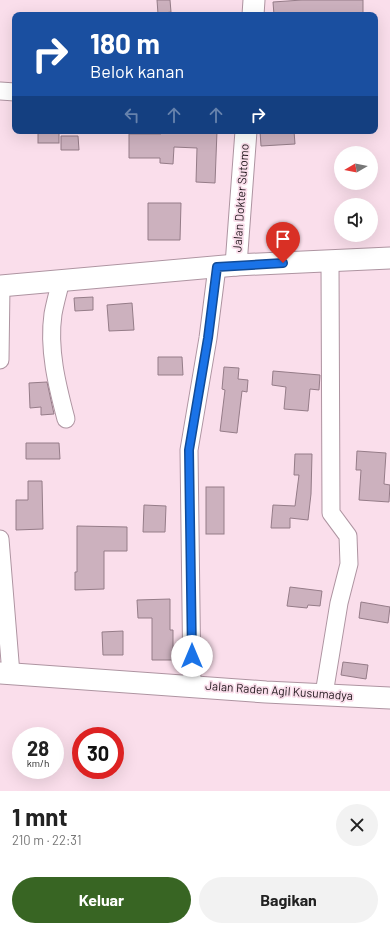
<!DOCTYPE html>
<html lang="id">
<head>
<meta charset="utf-8">
<style>
  :root { --surface:#fff; --page:#f2f2f2; --text:#222; --muted:#767676; --accent:#386523 }
  body { margin:0; font-family:Barlow,sans-serif; background:var(--page); color:var(--text); height:100vh; display:flex; flex-direction:column; font-size:15px; white-space:nowrap }
  * { box-sizing:border-box; margin:0 }
  p { font-size:13px; color:var(--muted) }
  .icon { flex:none; width:22px; height:22px; fill:none; stroke:currentColor; stroke-width:2; stroke-linecap:round; stroke-linejoin:round }
  .map { position:relative; height:791px; overflow:hidden }
  .side { display:flex; flex-direction:column; background:var(--surface); flex:1 }
  .side>* { flex:none }
  .guide { position:absolute; left:12px; top:12px; width:366px; height:122px; border-radius:8px; box-shadow:0 4px 16px #0002; background:#1a4fa0; color:#fff; overflow:hidden }
  .needle { width:26px; rotate:260deg }
  .fabs { position:absolute; left:334px; top:146px; display:grid; gap:8px }
  .fabs a { display:grid; place-items:center; width:44px; height:44px; border-radius:50%; background:var(--surface); box-shadow:0 4px 16px #0002; font-size:20px }
  .speed { position:absolute; left:12px; top:727px; display:flex; gap:8px; font-size:20px; font-weight:700; text-align:center }
  .speed>* { display:grid; place-content:center; width:52px; height:52px; border-radius:50%; background:var(--surface); box-shadow:0 4px 16px #0002; line-height:1 }
  .speed small { font-size:10px; font-weight:400 }
  .speed .limit { border:6px solid #d22; background:#fff; color:#111 }
  .pin { position:absolute; display:grid; place-items:center; width:34px; height:34px; color:#fff; margin:-41px -17px; border-radius:50% 50% 50% 0; rotate:-45deg; box-shadow:0 0 4px #0007 }
  .pin .icon { rotate:45deg }
  .me { position:absolute; width:44px; margin:-22px; rotate:0deg; stroke-linejoin:round; filter:drop-shadow(0 0 3px #0008) }
  .turn { display:flex; align-items:center; gap:14px; height:84px; padding:0 12px; font-size:18px }
  .turn .icon { width:52px; height:52px; stroke-width:2.5 }
  .turn b { display:block; font-size:28px; line-height:34px }
  .lanes { display:flex; align-items:center; height:38px; padding:0 12px; background:#0003; justify-content:center; gap:20px; direction:ltr }
  .lanes .off { opacity:.35 }
  .round { display:grid; place-items:center; flex:none; width:42px; height:42px; border-radius:21px; background:var(--page) }
  .overview { display:flex; align-items:center; justify-content:space-between; height:68px; padding:0 12px }
  h1 { font-size:24px; font-weight:700; line-height:30px }
  .action { display:flex; gap:8px; margin-top:auto; padding:8px 12px }
  .action a { flex:1; height:46px; border-radius:24px; background:var(--accent); color:#fff; font-size:16px; font-weight:700; line-height:46px; text-align:center }
  .action a+a { background:var(--page); color:var(--text) }
  .map>svg:first-child { display:block }
  .building { fill:#ccb1be; stroke:#957c88 }
  .lines { fill:none; stroke-linecap:round; stroke-linejoin:round }
  .minor-casing { stroke:#ae94a1; stroke-width:19 }
  .major-casing { stroke:#ae94a1; stroke-width:23 }
  .minor { stroke:#fff; stroke-width:17 }
  .major { stroke:#fff; stroke-width:21 }
  .route-casing { stroke:#114b97; stroke-width:10 }
  .route { stroke:#1a73e8; stroke-width:7 }
  .labels { text-anchor:middle; stroke-width:3.5; stroke-linejoin:round; paint-order:stroke }
  .street-label { font-size:12px; fill:#1e151a; stroke:#fadeeb }
</style>
</head>
<body>
<div class="map">
<svg width="390" height="791" viewBox="0 0 390 791">
  <rect width="100%" height="100%" fill="#fadeeb"/>
  <!-- building -->
  <g class="building">
    <polygon points="157,0 170,0 171,12 158,14"/>
    <polygon points="302,0 363,0 363,14 274,15 273,2"/>
    <rect x="38" y="131" width="21" height="12"/>
    <polygon points="161,131 197,133 198,131 217,131 215,183 196,182 197,148 174,147 173,164 160,163 160,158 129,158 129,134 161,134"/>
    <polygon points="260,131 294,131 295,144 261,146"/>
    <polygon points="61,136 78,136 79,150 61,150"/>
    <polygon points="148,203 181,203 180,240 148,240"/>
    <polygon points="93,297 93,310 75,311 74,298"/>
    <polygon points="132,303 134,330 109,331 107,305"/>
    <polygon points="158,357 182,357 183,375 158,375"/>
    <polygon points="224,367 239,368 238,379 248,380 247,392 242,391 237,433 220,431 225,390 222,389"/>
    <polygon points="273,371 320,375 319,390 310,389 308,411 284,409 286,387 272,385"/>
    <polygon points="47,382 54,414 41,415 41,407 30,408 29,383"/>
    <polygon points="26,443 59,443 60,459 26,459"/>
    <polygon points="357,451 386,453 384,484 390,485 389,502 359,500 361,470 356,470"/>
    <polygon points="295,454 312,454 311,494 308,520 290,518 290,528 271,528 273,505 295,506 299,475 294,475"/>
    <polygon points="28,481 42,481 43,529 16,530 16,500 28,500"/>
    <rect x="206" y="487" width="18" height="47"/>
    <polygon points="144,505 166,506 165,532 143,532"/>
    <polygon points="77,526 127,527 127,551 104,551 104,589 75,590 75,572 77,572"/>
    <polygon points="290,587 322,591 320,606 308,605 307,608 287,606"/>
    <polygon points="170,599 170,630 173,630 173,660 152,660 152,618 138,618 137,600"/>
    <polygon points="361,602 390,607 388,623 359,618"/>
    <polygon points="123,631 123,655 103,655 102,632"/>
    <polygon points="343,662 368,665 366,679 341,675"/>
  </g>
  <g class="lines">
    <!-- minor casing -->
    <g class="minor-casing">
      <g id="minor">
        <polyline points="0,91 15,92"/>
        <path d="M 61,281 C 58,292 55,303 53,314 C 48,349 57,385 66,419"/>
        <polyline points="0,360 1,286"/>
        <polyline points="0,539 11,674"/>
        <polyline points="192,686 189,450 208,338 217,267"/>
        <polyline points="324,694 339,603 349,564 348,536 331,513 330,262"/>
      </g>
    </g>
    <!-- major casing -->
    <g class="major-casing">
      <g id="major">
        <polyline points="253,15 254,0"/>
        <polyline points="236,265 246,131"/>
        <polyline points="0,286 236,265 390,258"/>
        <polyline points="0,673 266,692 390,698"/>
      </g>
    </g>
    <!-- minor -->
    <use href="#minor" class="minor"/>
    <!-- major -->
    <use href="#major" class="major"/>
  </g>
  <g class="lines">
    <!-- route casing -->
    <g class="route-casing">
      <polyline id="route" points="192,656 189,450 208,338 217,267 283,263"/>
    </g>
    <!-- route -->
    <use href="#route" class="route"/>
  </g>
  <g class="labels">
    <!-- street labels -->
    <g class="street-label">
      <text transform="translate(241 198) rotate(-86)" y="4">Jalan Dokter Sutomo</text>
      <text transform="translate(279 691) rotate(4)" y="4">Jalan Raden Agil Kusumadya</text>
    </g>
  </g>
</svg>
<div class="fabs">
<a><svg class="needle" viewBox="-14 -14 28 28"><path d="M0-13l5 13h-10z" fill="#e53935"/><path d="M0 13l5-13h-10z" fill="#767676"/></svg></a>
<a><svg class="icon" aria-label="sound" viewBox="0 0 24 24"><path d="M4 9h4l5-4v14l-5-4H4zM17 9q2 3 0 6"/></svg></a>
</div>
<div class="speed"><div>28<small>km/h</small></div><div class="limit">30</div></div>
<div class="pin" style="left:283px;top:263px;background:#d93025"><svg class="icon" aria-label="arrive" viewBox="0 0 24 24"><path d="M6 21V4h12l-3 4 3 4H6"/></svg></div>
<svg class="me" style="left:192px;top:656px" viewBox="-20 -20 40 40"><circle r="19" fill="#fff"/><path d="M0-13L10 11 0 6-10 11z" fill="#1a73e8"/></svg>
<div class="guide">
<div class="turn"><svg class="icon" aria-label="right" viewBox="0 0 24 24"><path d="M7 20v-9h11M14 6l5 5-5 5"/></svg><div><b>180 m</b>Belok kanan</div></div>
<div class="lanes"><svg class="icon off" aria-label="left" viewBox="0 0 24 24"><path d="M17 20v-9H6M10 6l-5 5 5 5"/></svg><svg class="icon off" aria-label="ahead" viewBox="0 0 24 24"><path d="M12 20V5M6 11l6-6 6 6"/></svg><svg class="icon off" aria-label="ahead" viewBox="0 0 24 24"><path d="M12 20V5M6 11l6-6 6 6"/></svg><svg class="icon" aria-label="right" viewBox="0 0 24 24"><path d="M7 20v-9h11M14 6l5 5-5 5"/></svg></div>
</div>
</div>
<section class="side">
<div class="overview"><div><h1>1 mnt</h1><p>210 m · 22:31</p></div><a class="round"><svg class="icon" aria-label="close" viewBox="0 0 24 24"><path d="M6 6l12 12M18 6L6 18"/></svg></a></div>
<div class="action"><a>Keluar</a><a>Bagikan</a></div>
</section>
</body>
</html>
